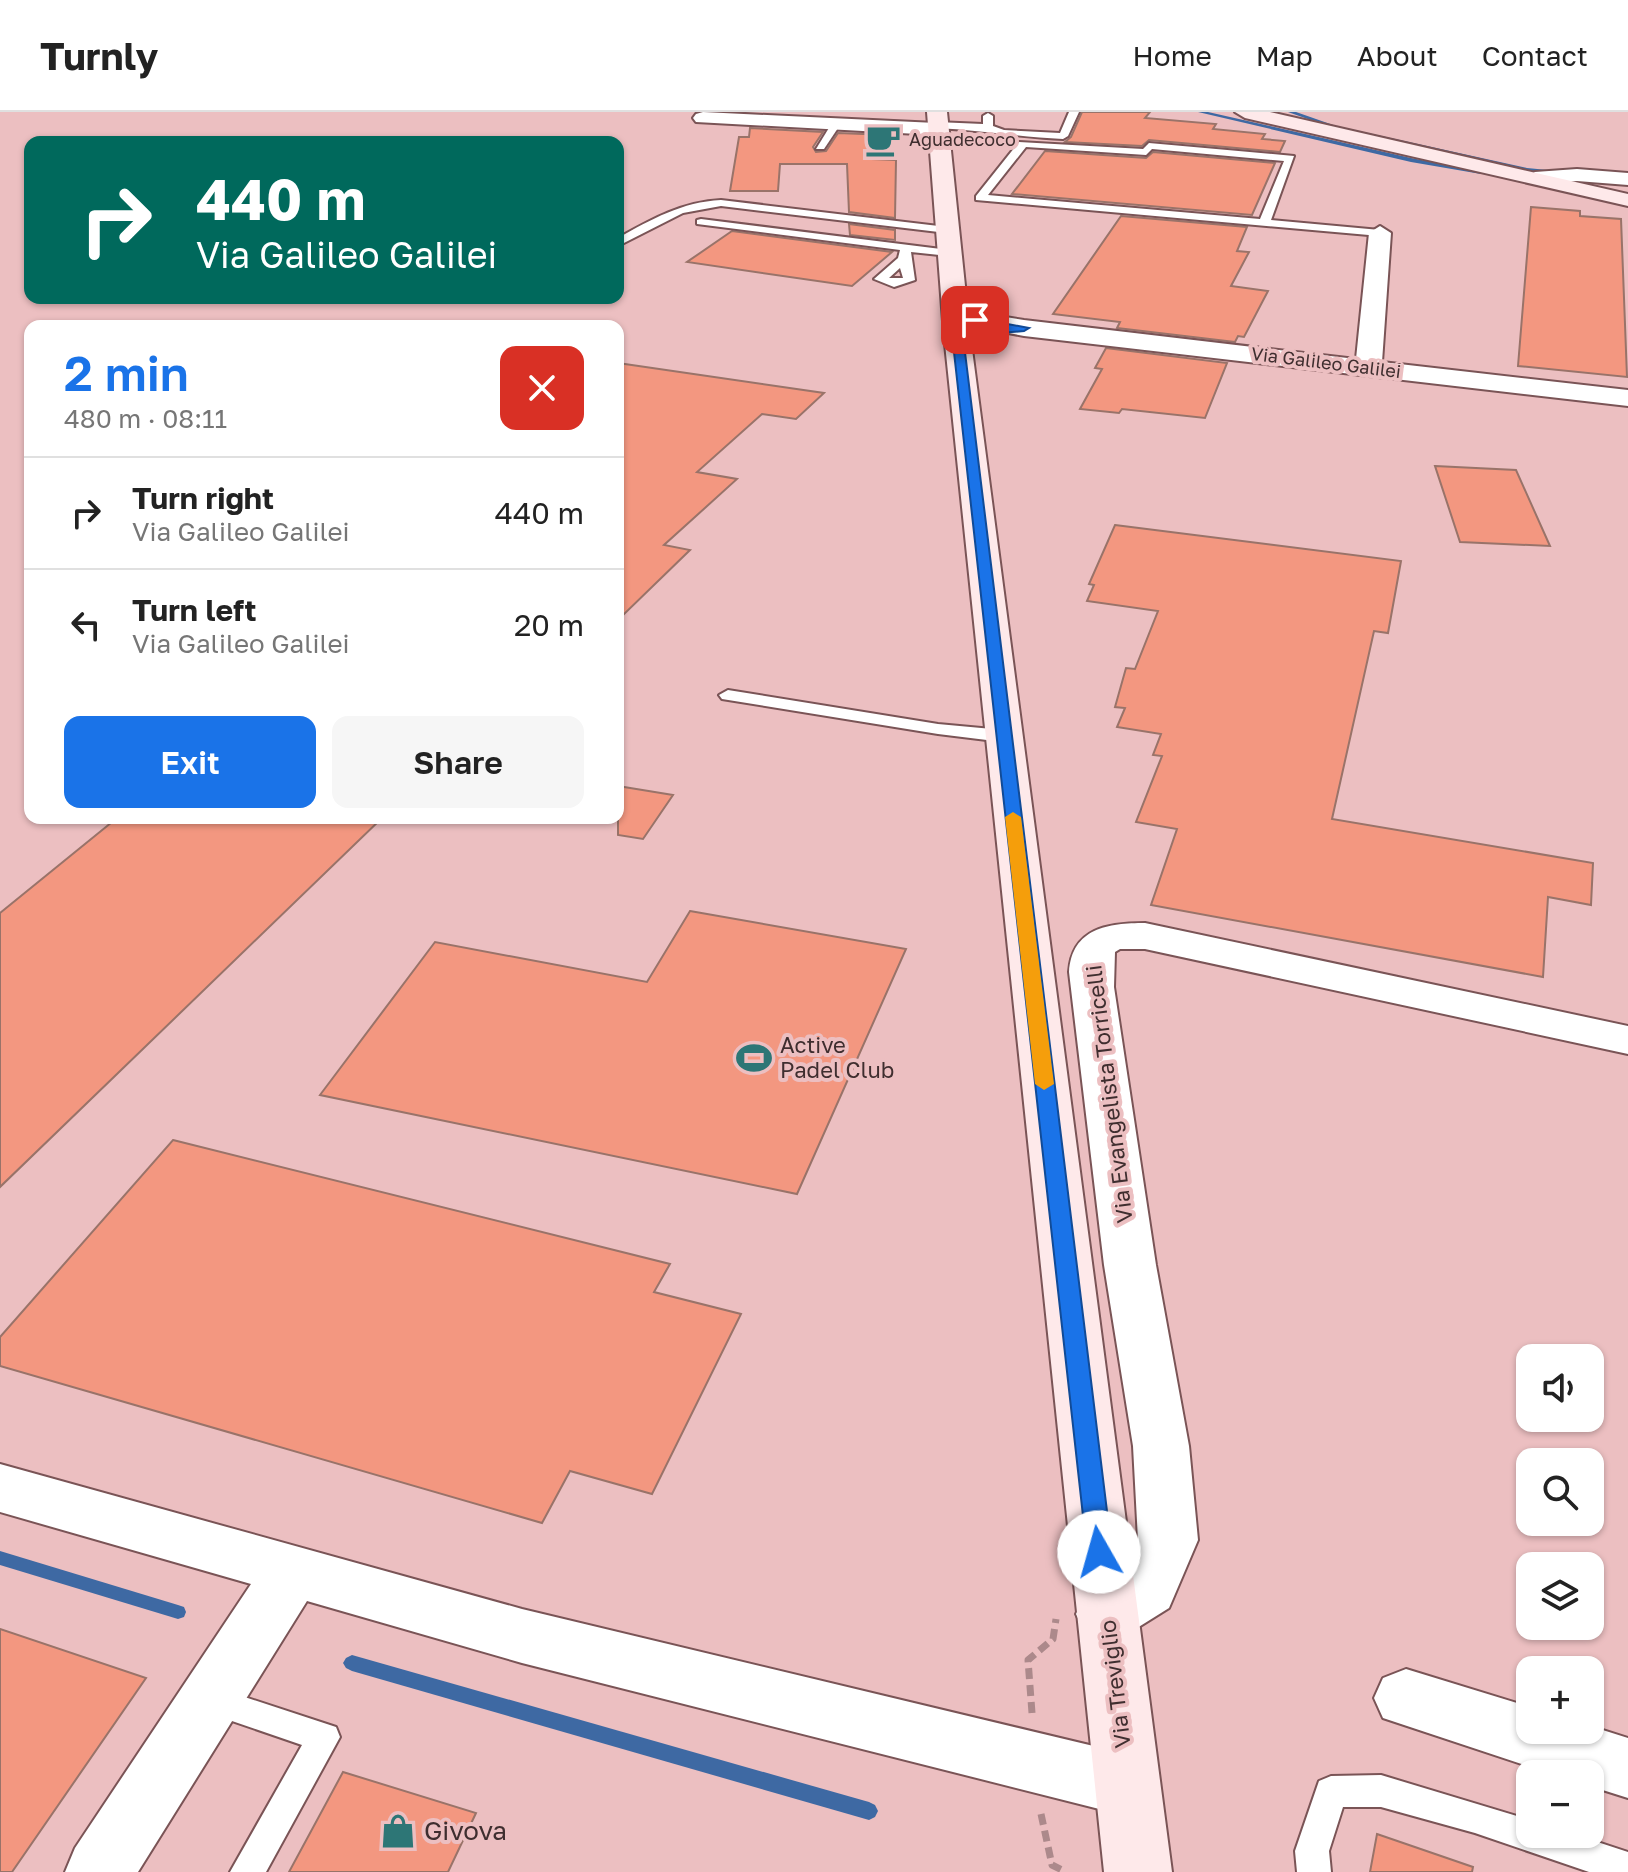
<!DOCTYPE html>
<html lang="en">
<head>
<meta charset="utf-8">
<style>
  :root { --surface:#fff; --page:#f6f6f6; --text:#222; --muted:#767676; --line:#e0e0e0; --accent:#1a73e8 }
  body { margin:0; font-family:"Golos Text",sans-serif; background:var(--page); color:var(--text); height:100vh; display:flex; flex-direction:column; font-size:30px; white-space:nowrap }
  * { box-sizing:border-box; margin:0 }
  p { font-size:26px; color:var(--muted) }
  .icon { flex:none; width:44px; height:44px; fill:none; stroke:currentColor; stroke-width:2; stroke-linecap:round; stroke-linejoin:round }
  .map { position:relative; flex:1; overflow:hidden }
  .drawer { position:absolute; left:24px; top:208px; width:600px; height:504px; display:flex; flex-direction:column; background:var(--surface); border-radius:16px; box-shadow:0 2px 6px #0004 }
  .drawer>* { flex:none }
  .guide { position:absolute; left:24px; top:24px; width:600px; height:168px; border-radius:16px; box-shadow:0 2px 6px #0004; background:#00695c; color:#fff; overflow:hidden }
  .tools { position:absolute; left:1516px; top:1232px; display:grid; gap:16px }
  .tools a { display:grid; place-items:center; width:88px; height:88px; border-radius:16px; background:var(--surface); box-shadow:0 2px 6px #0004; font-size:40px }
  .pin { position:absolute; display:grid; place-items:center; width:68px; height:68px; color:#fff; margin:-34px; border-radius:16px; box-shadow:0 4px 12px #0006 }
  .me { position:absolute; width:88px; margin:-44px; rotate:353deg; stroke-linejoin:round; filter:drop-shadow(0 0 6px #0008) }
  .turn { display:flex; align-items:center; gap:28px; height:168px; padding:0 40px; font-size:36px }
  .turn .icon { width:104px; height:104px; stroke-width:2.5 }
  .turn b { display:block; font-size:56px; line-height:68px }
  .round { display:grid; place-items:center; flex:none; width:84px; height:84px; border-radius:16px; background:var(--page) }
  .headline { display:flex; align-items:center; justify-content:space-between; height:136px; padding:0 40px }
  h1 { font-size:48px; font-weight:600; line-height:60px; color:var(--accent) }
  .primary-button { display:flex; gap:16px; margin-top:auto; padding:16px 40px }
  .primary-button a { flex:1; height:92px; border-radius:16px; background:var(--accent); color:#fff; font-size:32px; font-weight:600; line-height:92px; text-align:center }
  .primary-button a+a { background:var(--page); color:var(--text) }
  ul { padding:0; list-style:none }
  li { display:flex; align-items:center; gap:24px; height:112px; padding:0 40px; border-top:2px solid var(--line) }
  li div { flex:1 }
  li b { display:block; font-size:30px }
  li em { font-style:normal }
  header { display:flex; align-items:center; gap:48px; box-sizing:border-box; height:112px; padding:0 40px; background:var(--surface); border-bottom:2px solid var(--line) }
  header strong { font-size:38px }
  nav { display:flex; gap:44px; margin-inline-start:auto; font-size:28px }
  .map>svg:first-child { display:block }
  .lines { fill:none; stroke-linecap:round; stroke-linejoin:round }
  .stream { fill:#3e69a3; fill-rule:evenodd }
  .building { fill:#f39780; stroke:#997369; stroke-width:2 }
  .lane-casing { stroke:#7a5456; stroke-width:4 }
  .street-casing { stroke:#7a5456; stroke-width:4 }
  .secondary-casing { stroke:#7a5456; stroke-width:4 }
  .path { stroke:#ac898b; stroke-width:7; stroke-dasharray:11 6; stroke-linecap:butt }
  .lane { fill:#fff; fill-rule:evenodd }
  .street { fill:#fff; fill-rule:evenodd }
  .secondary { fill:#fee9ea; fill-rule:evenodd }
  .route { fill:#1a73e8; stroke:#114b97; stroke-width:2 }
  .slow { fill:#f59e0b }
  .labels { text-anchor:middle; stroke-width:8; stroke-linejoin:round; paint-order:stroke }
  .far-poi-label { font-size:18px; fill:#3f2e2f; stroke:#ecbfc1; text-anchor:start }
  .far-street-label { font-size:18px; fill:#3f2e2f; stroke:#ecbfc1 }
  .poi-label { font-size:22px; fill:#3f2e2f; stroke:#ecbfc1; text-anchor:start }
  .street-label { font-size:22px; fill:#3f2e2f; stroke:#ecbfc1 }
  .near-poi-label { font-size:26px; fill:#3f2e2f; stroke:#ecbfc1; text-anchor:start }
</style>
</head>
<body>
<header>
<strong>Turnly</strong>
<nav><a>Home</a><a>Map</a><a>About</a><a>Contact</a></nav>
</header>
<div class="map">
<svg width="1628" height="1760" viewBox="0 0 1628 1760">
  <rect width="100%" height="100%" fill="#ecbfc1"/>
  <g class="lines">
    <!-- stream -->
    <g class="stream">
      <polygon points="1198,0 1208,0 1411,46 1484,60 1481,62 1411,50"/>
      <polygon points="1288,0 1296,0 1336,14 1527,56 1568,60 1565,62 1527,60 1333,16"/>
      <polygon points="0,1439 178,1493 184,1495 186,1500 184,1505 178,1507 0,1453"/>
      <polygon points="352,1543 869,1690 875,1693 878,1699 875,1705 869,1708 352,1559 346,1556 343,1551 346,1546"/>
    </g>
  </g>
  <!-- building -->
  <g class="building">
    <polygon points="1082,0 1150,0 1145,6 1216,12 1213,17 1265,22 1262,27 1285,29 1280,40 1149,28 1142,34 1065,30 1071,25"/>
    <polygon points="750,16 823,20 813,35 816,40 826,39 838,21 888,23 873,47 896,48 895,106 849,100 847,52 780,52 778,79 730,79 739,25 749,25"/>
    <polygon points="1045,39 1146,46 1153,40 1275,51 1252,103 1012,82"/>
    <polygon points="1531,95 1580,99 1580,104 1621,107 1627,265 1518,254"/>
    <polygon points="1121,104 1247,115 1237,139 1249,140 1231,174 1268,179 1244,225 1238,224 1235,230 1117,216 1120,210 1053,202"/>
    <polygon points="849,112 895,118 895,128 850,123"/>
    <polygon points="732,119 892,140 852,174 687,150"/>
    <polygon points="1106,236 1227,251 1205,306 1122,297 1119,301 1080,297 1102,257 1095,256"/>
    <polygon points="618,251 824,281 796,307 762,302 697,360 737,367 664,433 690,438 618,508"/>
    <polygon points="1435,354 1516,358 1550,434 1460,430"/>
    <polygon points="1115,413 1401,449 1388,521 1374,519 1332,707 1593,751 1591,793 1548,785 1543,865 1151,793 1177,717 1136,710 1162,644 1153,643 1161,622 1117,615 1125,596 1115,595 1126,556 1135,557 1158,499 1087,489 1094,473 1089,472"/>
    <polygon points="618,674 673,683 643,727 618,723"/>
    <polygon points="117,706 382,706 0,1075 0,801"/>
    <polygon points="690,799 906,837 797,1082 320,983 435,830 647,870"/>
    <polygon points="173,1028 670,1152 654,1180 741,1202 652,1382 570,1359 542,1411 0,1254 0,1225"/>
    <polygon points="0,1517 146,1566 12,1760 0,1760"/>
    <polygon points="343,1660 476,1701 448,1760 289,1760"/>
    <polygon points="1377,1722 1473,1755 1472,1760 1370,1760"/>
  </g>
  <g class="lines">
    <!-- lane casing -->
    <g class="lane-casing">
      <g id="lane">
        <path d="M 1069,0 L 1079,0 L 1068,24 L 1063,27 C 1020,25 979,18 936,16 L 931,13 L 936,10 L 983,12 L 983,4 L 988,1 L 993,4 L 993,14 L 1004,18 L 1060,21 Z"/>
        <polygon points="832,11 840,13 824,37 816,37"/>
        <path d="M 1019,30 L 1143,37 L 1149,31 L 1294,44 L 1271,108 L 1380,118 L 1386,121 L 1380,124 L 976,88 L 976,84 ZM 1026,35 L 1146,43 L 1152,37 L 1284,49 L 1260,107 L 988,83 Z"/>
        <path d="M 721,88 L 947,115 L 953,118 L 947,121 L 721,94 L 683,101 L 618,134 L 618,126 C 652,107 682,90 721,88 Z"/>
        <path d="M 701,107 L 949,138 L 955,141 L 949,144 L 911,140 L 915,168 L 894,175 L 874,167 L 898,146 L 900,138 L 697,112 L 697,108 ZM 900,156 L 903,166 L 889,166 Z"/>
        <polygon points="728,578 938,612 1003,618 1012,624 1003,630 938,622 722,587 719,583"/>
        <polygon points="211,1574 336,1615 340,1625 266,1760 230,1760 302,1633 200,1598 195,1588 200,1578"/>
        <polygon points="1381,1663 1530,1708 1530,1722 1573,1722 1628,1740 1628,1760 1589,1760 1475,1721 1381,1695 1343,1695 1329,1739 1331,1760 1297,1760 1295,1739 1319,1669 1331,1664"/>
      </g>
    </g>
    <!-- street casing -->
    <g class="street-casing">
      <g id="street">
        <polygon points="703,0 936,11 946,17 936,23 696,10 693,6 696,2"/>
        <polygon points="1577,57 1628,61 1628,73 1577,69 1535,72 1525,66 1535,60"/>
        <polygon points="1380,114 1391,121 1382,250 1628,278 1628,294 1024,224 956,211 947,209 944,204 947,199 956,197 1024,208 1356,247 1369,121"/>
        <path d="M 1145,811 L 1628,914 L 1628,942 L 1145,837 L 1120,837 L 1115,840 L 1114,875 L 1156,1153 L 1189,1334 L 1198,1428 L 1169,1496 L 1129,1521 L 1107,1529 L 1085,1521 L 1076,1502 L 1085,1483 L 1124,1460 L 1138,1428 L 1133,1334 L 1104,1153 L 1069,860 C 1072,816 1108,811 1145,811 Z"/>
        <polygon points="0,1352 522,1497 1127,1642 1151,1651 1160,1673 1151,1695 1127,1704 522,1551 307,1489 138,1760 65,1760 75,1736 251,1472 0,1400"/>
        <polygon points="1406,1557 1530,1595 1530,1618 1590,1618 1590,1614 1628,1626 1628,1686 1590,1674 1590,1662 1552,1662 1383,1606 1374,1586 1383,1566"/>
      </g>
    </g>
    <!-- secondary casing -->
    <g class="secondary-casing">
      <g id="secondary">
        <polygon points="927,0 947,0 970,222 1172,1760 1104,1760 944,222"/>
        <polygon points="1235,0 1270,0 1628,82 1628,94 1245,6"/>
      </g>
    </g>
    <!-- path -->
    <g class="path">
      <polyline points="1032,1601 1028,1548 1053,1527 1056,1507"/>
      <polyline points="1041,1702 1052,1753 1066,1760"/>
    </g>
    <!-- lane -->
    <use href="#lane" class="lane"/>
    <!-- street -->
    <use href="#street" class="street"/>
    <!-- secondary -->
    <use href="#secondary" class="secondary"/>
  </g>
  <!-- route -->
  <polygon class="route" points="971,205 1029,216 1024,219 963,224 1112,1440 1108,1447 1099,1450 1091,1447 1087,1440 952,222 1000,215 971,210"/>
  <!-- slow -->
  <polygon class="slow" points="1013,700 1021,705 1054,972 1044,978 1035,972 1005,705"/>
  <!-- icons -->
  <defs>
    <g id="cafe-bare" transform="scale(2.76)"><path d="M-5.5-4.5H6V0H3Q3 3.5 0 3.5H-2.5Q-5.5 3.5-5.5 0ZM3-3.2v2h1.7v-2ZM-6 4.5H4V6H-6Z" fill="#2d7676" stroke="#ecbfc1" stroke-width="2.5" paint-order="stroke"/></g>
    <g id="stadium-bare" transform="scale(2.76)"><path d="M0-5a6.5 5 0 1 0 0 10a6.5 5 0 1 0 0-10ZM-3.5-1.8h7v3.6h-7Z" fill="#2d7676" stroke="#ecbfc1" stroke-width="2.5" paint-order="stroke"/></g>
    <g id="shop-bare" transform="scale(2.76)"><path d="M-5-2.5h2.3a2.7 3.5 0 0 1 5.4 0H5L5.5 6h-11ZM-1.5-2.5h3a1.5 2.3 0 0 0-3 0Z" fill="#2d7676" stroke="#ecbfc1" stroke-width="2.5" paint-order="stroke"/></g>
  </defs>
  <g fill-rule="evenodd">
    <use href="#cafe-bare" x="883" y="28"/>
    <use href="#stadium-bare" x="754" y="946"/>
    <use href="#shop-bare" x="398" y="1719"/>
  </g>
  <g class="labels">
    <!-- far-poi labels -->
    <g class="far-poi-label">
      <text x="909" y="34">Aguadecoco</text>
    </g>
    <!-- far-street labels -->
    <g class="far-street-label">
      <text transform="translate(1326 251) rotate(7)" y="6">Via Galileo Galilei</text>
    </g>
    <!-- poi labels -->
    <g class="poi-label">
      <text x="780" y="941">Active<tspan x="780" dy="25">Padel Club</tspan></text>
    </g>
    <!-- street labels -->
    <g class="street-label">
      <text transform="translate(1109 982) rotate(-97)" y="8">Via Evangelista Torricelli</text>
      <text transform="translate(1115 1572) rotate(-97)" y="8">Via Treviglio</text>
    </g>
    <!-- near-poi labels -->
    <g class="near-poi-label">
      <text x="424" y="1728">Givova</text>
    </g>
  </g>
</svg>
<div class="tools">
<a><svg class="icon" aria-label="sound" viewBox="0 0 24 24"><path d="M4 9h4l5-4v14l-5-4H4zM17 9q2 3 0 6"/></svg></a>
<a><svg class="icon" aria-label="search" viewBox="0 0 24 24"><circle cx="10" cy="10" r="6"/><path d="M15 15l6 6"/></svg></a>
<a><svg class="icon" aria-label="layers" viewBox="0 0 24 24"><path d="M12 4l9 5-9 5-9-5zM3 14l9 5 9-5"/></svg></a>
<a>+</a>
<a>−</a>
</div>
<div class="pin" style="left:975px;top:208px;background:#d93025"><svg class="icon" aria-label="arrive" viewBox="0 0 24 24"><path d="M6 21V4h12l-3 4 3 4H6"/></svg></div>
<svg class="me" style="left:1099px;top:1440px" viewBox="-20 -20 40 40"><circle r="19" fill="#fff"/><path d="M0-13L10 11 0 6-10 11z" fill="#1a73e8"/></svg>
<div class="guide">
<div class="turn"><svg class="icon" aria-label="right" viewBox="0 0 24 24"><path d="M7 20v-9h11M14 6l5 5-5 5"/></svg><div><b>440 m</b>Via Galileo Galilei</div></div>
</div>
<section class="drawer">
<div class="headline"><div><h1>2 min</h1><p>480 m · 08:11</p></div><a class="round" style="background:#d93025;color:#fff"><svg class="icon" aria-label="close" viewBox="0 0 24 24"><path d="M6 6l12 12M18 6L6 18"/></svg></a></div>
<ul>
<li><svg class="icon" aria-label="right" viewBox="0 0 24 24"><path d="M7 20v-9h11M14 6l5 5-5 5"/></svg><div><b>Turn right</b><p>Via Galileo Galilei</p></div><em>440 m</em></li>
<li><svg class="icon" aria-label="left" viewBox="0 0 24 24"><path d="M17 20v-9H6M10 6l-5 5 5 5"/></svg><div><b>Turn left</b><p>Via Galileo Galilei</p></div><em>20 m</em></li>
</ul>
<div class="primary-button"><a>Exit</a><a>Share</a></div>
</section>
</div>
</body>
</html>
